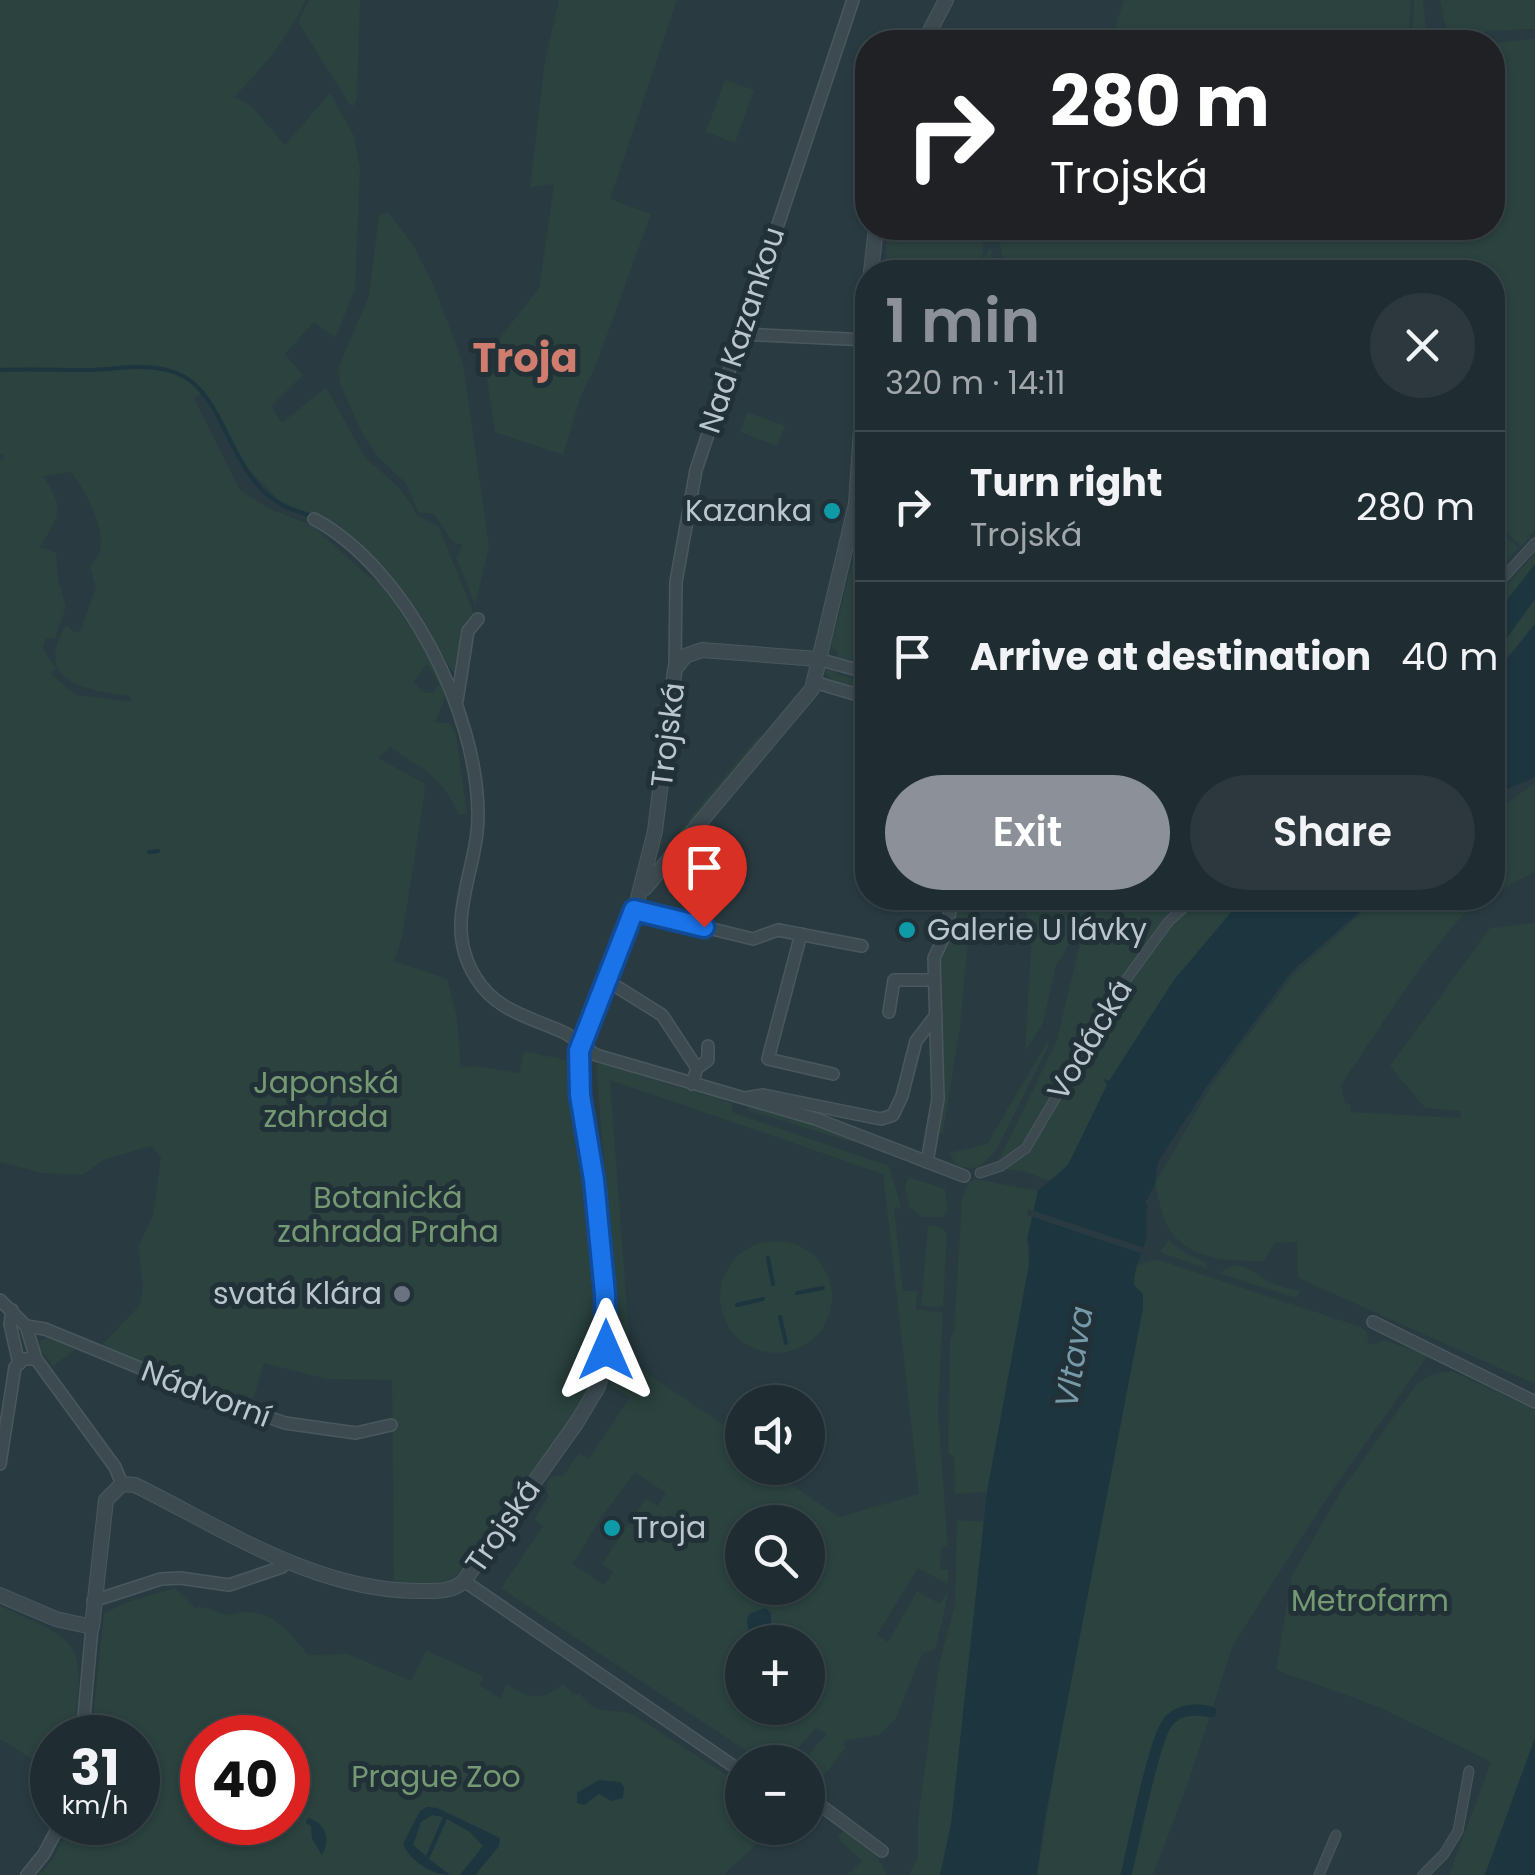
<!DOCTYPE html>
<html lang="en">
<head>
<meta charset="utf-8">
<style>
  :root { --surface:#1f2c31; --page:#2c383d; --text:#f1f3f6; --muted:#a1a7ab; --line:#3c484d; --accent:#8c9099 }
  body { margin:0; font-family:Poppins,sans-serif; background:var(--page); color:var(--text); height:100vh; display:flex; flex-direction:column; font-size:38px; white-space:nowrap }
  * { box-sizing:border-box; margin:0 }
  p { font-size:32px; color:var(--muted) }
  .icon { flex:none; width:55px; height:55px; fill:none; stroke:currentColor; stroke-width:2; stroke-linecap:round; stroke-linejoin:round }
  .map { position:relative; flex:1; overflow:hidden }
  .sheet { position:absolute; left:855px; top:260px; width:650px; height:650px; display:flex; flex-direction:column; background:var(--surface); border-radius:40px; box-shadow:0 2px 8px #0004,0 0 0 2px var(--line) }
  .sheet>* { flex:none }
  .top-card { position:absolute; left:855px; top:30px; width:650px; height:210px; border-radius:40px; box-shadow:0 2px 8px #0004,0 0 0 2px var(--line); background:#202124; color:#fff; overflow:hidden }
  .fabs { position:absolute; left:725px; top:1385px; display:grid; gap:20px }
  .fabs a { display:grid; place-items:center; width:100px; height:100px; border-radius:50%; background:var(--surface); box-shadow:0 2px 8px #0004,0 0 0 2px var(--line); font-size:50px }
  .speed { position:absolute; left:30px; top:1715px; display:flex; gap:20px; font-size:50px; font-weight:700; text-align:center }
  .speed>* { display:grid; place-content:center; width:130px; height:130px; border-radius:50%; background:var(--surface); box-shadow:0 2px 8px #0004,0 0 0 2px var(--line); line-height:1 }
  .speed small { font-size:25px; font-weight:400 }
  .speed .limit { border:15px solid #d22; background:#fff; color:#111 }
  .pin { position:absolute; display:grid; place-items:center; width:85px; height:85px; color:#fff; margin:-102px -42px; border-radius:50% 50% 50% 0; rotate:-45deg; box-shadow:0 0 10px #0007 }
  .pin .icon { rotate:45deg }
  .me { position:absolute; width:110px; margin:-55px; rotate:0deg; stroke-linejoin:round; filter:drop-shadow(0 0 8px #0008) }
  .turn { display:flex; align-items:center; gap:35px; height:210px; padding:0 30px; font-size:45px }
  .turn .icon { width:130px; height:130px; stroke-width:2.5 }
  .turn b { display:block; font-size:70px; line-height:85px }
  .round { display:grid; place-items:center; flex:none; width:105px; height:105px; border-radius:52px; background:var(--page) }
  .summary { display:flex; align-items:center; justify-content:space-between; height:170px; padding:0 30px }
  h1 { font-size:60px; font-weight:600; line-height:75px; color:var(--accent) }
  .cta { display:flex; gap:20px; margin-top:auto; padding:20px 30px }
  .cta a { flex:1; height:115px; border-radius:60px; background:var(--accent); color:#fff; font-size:40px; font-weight:600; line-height:115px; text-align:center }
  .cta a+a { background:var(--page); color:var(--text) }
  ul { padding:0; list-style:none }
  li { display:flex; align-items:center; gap:30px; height:150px; padding:0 30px; border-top:2px solid var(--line) }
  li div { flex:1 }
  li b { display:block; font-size:38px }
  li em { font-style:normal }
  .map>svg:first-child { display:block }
  .green { fill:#2b423e; fill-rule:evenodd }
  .water { fill:#1c353f; fill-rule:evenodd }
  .pier { fill:#293b41 }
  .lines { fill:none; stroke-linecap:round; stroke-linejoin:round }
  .stream { stroke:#1c353f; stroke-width:4 }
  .canal { stroke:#1c353f; stroke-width:11 }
  .pedestrian-casing { stroke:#4a585e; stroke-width:11 }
  .minor-casing { stroke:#4a585e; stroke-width:14 }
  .tertiary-casing { stroke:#4a585e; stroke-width:16 }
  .pedestrian { stroke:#3d4b51; stroke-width:9 }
  .minor { stroke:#3d4b51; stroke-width:11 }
  .tertiary { stroke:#3d4b51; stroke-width:14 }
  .route-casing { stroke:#114b97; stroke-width:25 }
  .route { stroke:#1a73e8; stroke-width:18 }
  .culture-dot { fill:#0f9aa8; stroke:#213137; stroke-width:4 }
  .worship-dot { fill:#6b7280; stroke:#213137; stroke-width:4 }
  .labels { text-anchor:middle; stroke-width:10; stroke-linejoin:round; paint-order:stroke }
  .street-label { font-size:30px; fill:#bac6cb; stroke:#213137 }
  .poi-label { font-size:30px; fill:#bac6cb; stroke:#213137; text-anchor:end }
  .park-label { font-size:30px; fill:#759a73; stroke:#213137 }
  .water-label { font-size:32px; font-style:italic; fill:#769aa8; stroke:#213137 }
  .district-label { font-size:40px; font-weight:bold; fill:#d07d70; stroke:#213137 }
</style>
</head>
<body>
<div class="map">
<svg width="1535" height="1875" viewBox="0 0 1535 1875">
  <rect width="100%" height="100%" fill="#293b41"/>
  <!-- green -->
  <g class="green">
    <path d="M 0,0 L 306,0 C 287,38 264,67 234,97 L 250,105 L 285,145 L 330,93 L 354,136 L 360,168 L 355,290 L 335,338 L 314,322 L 285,354 L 303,375 L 271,406 L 282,423 L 326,387 L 365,457 L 397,486 L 410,502 L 417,515 L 439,527 L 474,614 L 465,625 L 454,679 L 425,622 L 373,561 L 327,520 L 281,502 L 244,465 L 201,393 L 194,398 L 240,490 L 270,509 L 313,526 L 364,573 L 381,584 L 421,642 L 446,694 L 435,723 L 449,723 L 456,734 L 467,814 L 459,815 C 438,771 426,773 390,747 L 378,758 L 424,783 L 425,791 L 402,938 L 394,961 L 447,979 L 457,1017 L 461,1067 L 477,1066 L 519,1073 L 524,1051 L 566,1060 L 594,1233 L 598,1345 L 593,1346 L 593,1353 L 598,1358 C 591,1410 501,1519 468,1566 C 447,1588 423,1585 394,1585 L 392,1380 L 326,1379 L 264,1363 L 251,1406 L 247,1396 L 238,1393 L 232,1398 L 100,1347 L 140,1305 L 143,1285 L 138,1247 L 153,1215 L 161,1157 L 151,1146 L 103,1160 L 83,1175 L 41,1173 L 0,1162 L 0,459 L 2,460 L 4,456 L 0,454 ZM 71,472 C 84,487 108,532 99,553 C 97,559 93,563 90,567 L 96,588 L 80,631 L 74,632 L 66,625 C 31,682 87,691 130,696 L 132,702 L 76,695 L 51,674 L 56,669 L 43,648 L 46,638 L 55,638 L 66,607 L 58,578 L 56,553 L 40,547 C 59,515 66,510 43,476 ZM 427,664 L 439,684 L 433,693 L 425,693 L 413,682 Z"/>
    <polygon points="309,0 360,0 357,97 354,106 350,105 298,22"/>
    <polygon points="559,0 677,0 610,199 651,214 595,368 581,395 563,455 495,432 484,358 539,288 554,184 530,187 545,60"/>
    <polygon points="1124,0 1411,0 1408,42 1110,42"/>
    <polygon points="1414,0 1423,0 1427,42 1412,42"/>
    <polygon points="1440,0 1535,0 1535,29 1486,31 1469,41 1458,42 1447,33"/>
    <polygon points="1535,39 1535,530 1522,547 1493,519 1492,272 1005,272 1000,243 1001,228 1102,228 1100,241 1104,228 1492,228 1493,43"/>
    <polygon points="725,80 754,90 735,143 706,132"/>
    <polygon points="389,213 414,247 434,286 463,363 489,546 475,605 456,557 463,545 453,542 434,514 418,512 406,483 379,458 363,435 340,384 338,368 369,296 379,214"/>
    <polygon points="887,228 985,228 982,261 991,247 994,272 885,272"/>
    <polygon points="747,412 785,426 777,446 740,432"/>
    <polygon points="1493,525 1518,548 1493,575"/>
    <polygon points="1535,553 1535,624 1492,676 1493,601"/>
    <polygon points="852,564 867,569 867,614 856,647 867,650 867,667 837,657 838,652 831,646"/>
    <polygon points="829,667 835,669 836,674 867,682 867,692 832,681 823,671"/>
    <polygon points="759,736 764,740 683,836 678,832"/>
    <polygon points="1535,783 1535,872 1493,893 1493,813"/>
    <polygon points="953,898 972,898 960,1027 943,1133 937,1135 939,959"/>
    <path d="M 1024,898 L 1188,898 C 1122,960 1072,1060 1026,1138 L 1013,1153 L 998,1162 L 1057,1040 L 1082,934 L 1082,922 L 1056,966 L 1043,1023 L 1025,1052 L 1031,946 Z"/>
    <path d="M 1195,898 L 1243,898 C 1194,956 1149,1015 1110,1081 C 1091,1112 1082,1160 1051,1181 L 1022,1171 L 1001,1169 C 1032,1150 1048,1106 1067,1074 C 1100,1019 1149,940 1195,898 Z"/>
    <path d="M 1378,898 L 1484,898 C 1449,915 1368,1047 1341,1085 L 1345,1103 L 1351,1105 L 1351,1112 L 1460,1118 L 1461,1111 L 1425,1108 L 1390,1066 L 1490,928 L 1535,923 L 1535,1384 L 1298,1278 L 1297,1242 L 1275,1243 L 1264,1261 C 1230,1262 1183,1260 1166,1223 C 1161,1211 1158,1197 1155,1184 L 1211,1086 L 1293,975 Z"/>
    <polygon points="1049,1039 1048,1047 996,1151 978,1168 958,1167 949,1153 987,1144"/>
    <path d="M 600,1063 L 732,1103 L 732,1112 L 889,1166 L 901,1206 L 901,1209 L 894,1207 L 903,1291 L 917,1291 L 916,1310 L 943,1312 L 938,1411 L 948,1548 L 942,1545 L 940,1569 L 949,1570 L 947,1584 L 918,1568 L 877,1635 L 888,1642 L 917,1591 L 940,1604 L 949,1590 L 936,1648 L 922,1654 L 896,1719 L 879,1735 L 847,1740 L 843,1744 L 846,1747 L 810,1794 L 808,1762 L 803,1762 L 826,1734 L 816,1727 L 787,1762 L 763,1762 L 501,1588 L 543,1526 L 534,1519 L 549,1496 L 546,1489 L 548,1480 L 555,1476 L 563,1476 L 579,1453 L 588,1459 L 630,1398 L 609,1385 L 621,1364 L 596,1066 ZM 610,1080 L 883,1174 L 919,1494 L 839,1517 L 767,1468 L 742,1468 L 742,1450 L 724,1438 L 730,1429 L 631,1363 ZM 635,1472 L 666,1493 L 657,1506 L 646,1498 L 602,1564 L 613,1572 L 604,1585 L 573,1564 L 602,1516 ZM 742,1522 L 808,1522 L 808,1588 L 742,1588 ZM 760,1610 L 771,1617 L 772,1621 L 759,1635 L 748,1624 L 755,1611 ZM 742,1642 L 808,1642 L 808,1708 L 742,1708 Z"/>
    <polygon points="749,1106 834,1130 858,1144 747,1110"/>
    <polygon points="909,1177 945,1189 948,1211 942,1217 922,1217 909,1207 905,1186"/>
    <polygon points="976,1179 1038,1191 1027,1240 1029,1265 987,1492 955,1494 954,1457 948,1453 950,1339 954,1332 962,1199 968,1183"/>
    <polygon points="928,1225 940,1227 947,1234 943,1307 921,1306"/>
    <polygon points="1168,1240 1187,1254 1206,1262 1208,1269 1160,1252"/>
    <circle cx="776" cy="1297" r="56"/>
    <polygon points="1156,1259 1361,1327 1367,1332 1368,1343 1376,1344 1384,1340 1428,1355 1327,1498 1233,1645 1188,1783 1153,1875 1037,1875 1134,1285 1134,1266"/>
    <path d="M 1234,1265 C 1252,1267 1259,1277 1274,1284 C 1282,1287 1291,1289 1300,1291 L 1296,1298 L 1219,1273 Z"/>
    <polygon points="52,1337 77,1349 56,1363 55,1368 38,1347 41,1340"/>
    <polygon points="1452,1371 1535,1410 1535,1738 1485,1875 1449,1875 1491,1762 1379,1707 1276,1670 1292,1575 1341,1491 1418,1382 1436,1373"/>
    <polygon points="957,1520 985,1522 951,1825 940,1875 909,1875 918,1857 918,1818 939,1665 955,1604"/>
    <path d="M 175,1588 L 195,1608 C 209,1605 214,1613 227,1615 C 231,1615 239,1612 243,1612 C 275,1611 290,1633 308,1655 L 348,1654 L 411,1681 L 426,1650 L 483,1676 L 480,1685 L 501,1699 L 506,1684 C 530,1700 542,1701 564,1683 L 573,1695 L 580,1693 C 595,1718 612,1707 632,1714 L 742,1785 L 742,1828 L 767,1828 L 769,1833 L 723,1875 L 40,1875 L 53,1859 L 72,1823 L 138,1822 L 138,1738 L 91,1737 L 104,1613 L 131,1601 ZM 202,1738 L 288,1738 L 288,1822 L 202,1822 Z"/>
    <path d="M 0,1606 C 88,1645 83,1642 74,1737 L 52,1738 L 52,1771 L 0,1739 Z"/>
    <polygon points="845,1830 878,1858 887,1875 848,1875 862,1861 837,1837"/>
  </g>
  <!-- water -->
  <g class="water">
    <polygon points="1535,564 1535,599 1493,657 1493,618"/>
    <polygon points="1535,624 1535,777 1508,789 1493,800 1493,676"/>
    <path d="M 1243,898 L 1375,898 L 1291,972 L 1209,1083 L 1158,1162 L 1155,1184 L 1145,1203 L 1148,1206 C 1144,1218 1148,1226 1146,1238 C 1142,1255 1134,1266 1134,1285 L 1143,1294 L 1143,1308 L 1043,1828 L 1037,1875 L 940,1875 L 951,1825 L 987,1492 L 1029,1265 L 1030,1245 L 1027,1240 L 1038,1191 L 1068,1165 L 1107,1085 L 1104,1079 L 1109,1081 L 1174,980 Z"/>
    <polygon points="765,1608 771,1613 770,1630 765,1634 750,1635 747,1622 749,1614"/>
    <polygon points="1535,1738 1535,1875 1485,1875"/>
    <polygon points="599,1780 620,1782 624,1787 623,1798 612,1801 599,1794 584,1805 577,1803 577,1793"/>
    <path d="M 427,1807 L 437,1808 L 500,1838 L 499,1846 L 475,1875 L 460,1875 L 483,1846 L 470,1832 L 447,1819 L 429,1859 L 450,1875 C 432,1875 410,1861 403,1844 L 420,1811 ZM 432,1815 L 443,1817 L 426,1856 L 413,1845 L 421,1822 Z"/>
    <path d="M 308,1818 C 326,1823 331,1840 322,1855 L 312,1839 L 311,1826 L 306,1823 Z"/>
  </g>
  <!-- pier -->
  <polygon class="pier" points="1028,1209 1148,1249 1145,1255 1027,1215"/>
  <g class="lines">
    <!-- stream -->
    <g class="stream">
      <path d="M 0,370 C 28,369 56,370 85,370 C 118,370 152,360 183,376 C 224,397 232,477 279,503 C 289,510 303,513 315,517"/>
      <polyline points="418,616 455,681"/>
      <polyline points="149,852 158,851"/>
      <polyline points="317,1115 329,1104 331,1092"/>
      <polyline points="768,1258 773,1284"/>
      <polyline points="797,1293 823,1288"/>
      <polyline points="737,1305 763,1299"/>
      <polyline points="780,1317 786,1343"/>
    </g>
    <!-- canal -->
    <path class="canal" d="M 1126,1875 C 1133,1847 1154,1738 1168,1722 C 1178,1709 1197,1708 1211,1712"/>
    <!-- pedestrian casing -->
    <g class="pedestrian-casing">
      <g id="pedestrian">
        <polyline points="1492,590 1535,543"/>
        <polyline points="980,1173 1001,1166 1026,1148 1120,988 1169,921 1195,898"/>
        <polyline points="1319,1875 1336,1835"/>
        <polyline points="1423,1875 1444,1854 1458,1831 1469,1771"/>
      </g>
    </g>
    <!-- minor casing -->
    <g class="minor-casing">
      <g id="minor">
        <polyline points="740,334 868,340"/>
        <path d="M 314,519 C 406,568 478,713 478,815 C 478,873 441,923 476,978 C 497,1012 531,1017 565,1033 C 576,1039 586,1048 596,1055 L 816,1119 L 964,1176"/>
        <polyline points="818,659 868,673"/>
        <polyline points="675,669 676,582 696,470 853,0"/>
        <polyline points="814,682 868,698"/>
        <polyline points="457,701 468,631 478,619"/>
        <polyline points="635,910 753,939 778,930 862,946"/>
        <polyline points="801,934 768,1059 833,1074"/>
        <polyline points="606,980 662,1015 697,1068 692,1084"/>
        <polyline points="889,1012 894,980 933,980"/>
        <polyline points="697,1068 708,1060 708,1046"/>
        <polyline points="746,1098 763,1095 881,1119 893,1115 902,1096 916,1041 936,1015"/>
        <polyline points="927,1162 938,1099 934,958 948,928 951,898"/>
        <polyline points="0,1300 26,1326 36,1359 115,1467 122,1484"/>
        <polyline points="12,1310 10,1324 19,1364"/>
        <polyline points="1373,1322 1535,1402"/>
        <polyline points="26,1326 45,1329 211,1397 285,1423 356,1433 391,1425"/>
        <polyline points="0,1464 15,1367 24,1359 36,1359"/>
        <polyline points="464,1581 742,1772"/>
        <polyline points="93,1601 161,1579 180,1578 229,1585 282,1567 286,1561"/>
        <polyline points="82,1738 92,1627"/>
        <polyline points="808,1796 882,1851"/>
        <polyline points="27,1875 44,1854 61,1822"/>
      </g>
    </g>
    <!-- tertiary casing -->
    <g class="tertiary-casing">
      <g id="tertiary">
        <polyline points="924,42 946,0"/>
        <polyline points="871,272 876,228"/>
        <polyline points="645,888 812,689 856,504 868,322"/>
        <path d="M 0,1595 L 56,1619 L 92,1627 L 106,1500 L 122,1484 L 135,1485 C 226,1530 317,1592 421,1591 C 436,1591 452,1592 464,1581 L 577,1422 L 598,1387 L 603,1368 L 605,1294 L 594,1180 L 580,1095 L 579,1051 L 635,910 L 655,831 L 675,669 L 685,656 L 702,650 L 818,659"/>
      </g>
    </g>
    <!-- pedestrian -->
    <use href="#pedestrian" class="pedestrian"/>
    <!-- minor -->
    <use href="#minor" class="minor"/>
    <!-- tertiary -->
    <use href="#tertiary" class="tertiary"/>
  </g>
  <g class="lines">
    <!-- route casing -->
    <g class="route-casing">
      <polyline id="route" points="606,1350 605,1294 594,1180 580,1095 579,1051 634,910 704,927"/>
    </g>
    <!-- route -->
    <use href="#route" class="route"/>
  </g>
  <!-- markers -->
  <g class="culture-dot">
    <circle cx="832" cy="511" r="10"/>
    <circle cx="907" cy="930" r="10"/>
    <circle cx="612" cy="1528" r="10"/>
  </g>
  <circle class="worship-dot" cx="402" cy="1294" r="10"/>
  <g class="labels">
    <!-- street labels -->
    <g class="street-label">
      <text transform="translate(742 330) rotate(-72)" y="10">Nad Kazankou</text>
      <text transform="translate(668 735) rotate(-83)" y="10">Trojská</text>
      <text transform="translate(1090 1040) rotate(-59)" y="10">Vodácká</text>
      <text transform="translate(206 1394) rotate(21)" y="10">Nádvorní</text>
      <text transform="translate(503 1526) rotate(-55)" y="10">Trojská</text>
    </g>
    <!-- poi labels -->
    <g class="poi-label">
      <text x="812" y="521">Kazanka</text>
      <text x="927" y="940" text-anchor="start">Galerie U lávky</text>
      <text x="382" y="1304">svatá Klára</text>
      <text x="632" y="1538" text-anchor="start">Troja</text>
    </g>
    <!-- park labels -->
    <g class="park-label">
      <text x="326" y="1093">Japonská<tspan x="326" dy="34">zahrada</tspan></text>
      <text x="388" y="1208">Botanická<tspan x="388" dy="34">zahrada Praha</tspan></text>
      <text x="1370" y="1611">Metrofarm</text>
      <text x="436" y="1787">Prague Zoo</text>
    </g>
    <!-- water labels -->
    <g class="water-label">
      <text transform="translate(1074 1357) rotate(-81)" y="11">Vltava</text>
    </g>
    <!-- district labels -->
    <g class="district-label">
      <text x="525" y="372">Troja</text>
    </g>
  </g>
</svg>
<div class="fabs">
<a><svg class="icon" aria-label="sound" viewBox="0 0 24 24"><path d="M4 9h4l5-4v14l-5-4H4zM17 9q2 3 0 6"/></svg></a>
<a><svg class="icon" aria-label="search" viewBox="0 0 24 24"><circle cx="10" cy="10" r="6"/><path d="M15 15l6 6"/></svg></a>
<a>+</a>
<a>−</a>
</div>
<div class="speed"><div>31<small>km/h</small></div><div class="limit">40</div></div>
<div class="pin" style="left:704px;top:927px;background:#d93025"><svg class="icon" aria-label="arrive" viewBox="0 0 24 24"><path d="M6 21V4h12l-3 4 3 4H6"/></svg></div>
<svg class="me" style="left:606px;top:1350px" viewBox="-20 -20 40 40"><path d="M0-17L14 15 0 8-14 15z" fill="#1a73e8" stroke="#fff" stroke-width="4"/></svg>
<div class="top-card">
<div class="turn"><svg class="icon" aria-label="right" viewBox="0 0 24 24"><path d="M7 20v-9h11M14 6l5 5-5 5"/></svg><div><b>280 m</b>Trojská</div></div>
</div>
<section class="sheet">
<div class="summary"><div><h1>1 min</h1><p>320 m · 14:11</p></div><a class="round"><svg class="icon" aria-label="close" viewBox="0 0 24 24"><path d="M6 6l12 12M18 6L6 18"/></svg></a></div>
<ul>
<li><svg class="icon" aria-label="right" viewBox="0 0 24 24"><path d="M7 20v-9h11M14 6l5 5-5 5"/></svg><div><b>Turn right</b><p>Trojská</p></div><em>280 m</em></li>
<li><svg class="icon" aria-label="arrive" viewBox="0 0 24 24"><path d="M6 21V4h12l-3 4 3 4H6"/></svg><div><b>Arrive at destination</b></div><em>40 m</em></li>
</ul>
<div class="cta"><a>Exit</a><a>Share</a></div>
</section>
</div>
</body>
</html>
